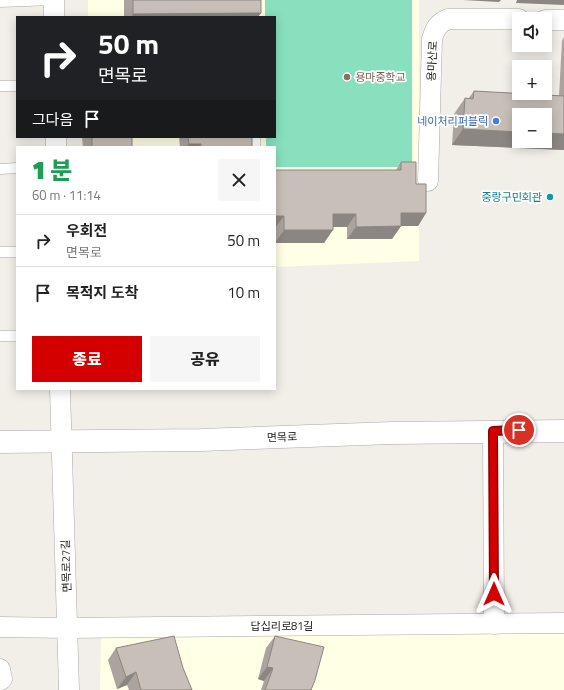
<!DOCTYPE html>
<html lang="ko">
<head>
<meta charset="utf-8">
<style>
  :root { --surface:#fff; --page:#f6f6f6; --text:#222; --muted:#767676; --line:#e0e0e0; --accent:#d40000 }
  body { margin:0; font-family:"Titillium Web","Noto Sans KR",sans-serif; background:var(--page); color:var(--text); height:100vh; display:flex; flex-direction:column; font-size:15px; white-space:nowrap }
  * { box-sizing:border-box; margin:0 }
  p { font-size:13px; color:var(--muted) }
  .icon { flex:none; width:22px; height:22px; fill:none; stroke:currentColor; stroke-width:2; stroke-linecap:round; stroke-linejoin:round }
  .map { position:relative; flex:1; overflow:hidden }
  .drawer { position:absolute; left:16px; top:146px; width:260px; height:244px; display:flex; flex-direction:column; background:var(--surface); border-radius:0px; box-shadow:0 2px 10px #0003 }
  .drawer>* { flex:none }
  .guide { position:absolute; left:16px; top:16px; width:260px; height:122px; border-radius:0px; box-shadow:0 2px 10px #0003; background:#202124; color:#fff; overflow:hidden }
  .controls { position:absolute; left:512px; top:12px; display:grid; gap:8px }
  .controls a { display:grid; place-items:center; width:40px; height:40px; border-radius:0px; background:var(--surface); box-shadow:0 2px 10px #0003; font-size:20px }
  .pin { position:absolute; display:grid; place-items:center; width:34px; height:34px; color:#fff; margin:-17px; border:2px solid #fff; border-radius:50%; box-shadow:0 1px 4px #0007 }
  .me { position:absolute; width:44px; margin:-22px; rotate:0deg; stroke-linejoin:round; filter:drop-shadow(0 0 3px #0008) }
  .turn { display:flex; align-items:center; gap:14px; height:84px; padding:0 16px; font-size:18px }
  .turn .icon { width:52px; height:52px; stroke-width:2.5 }
  .turn b { display:block; font-size:28px; line-height:34px }
  .then { display:flex; align-items:center; height:38px; padding:0 16px; background:#0003; gap:8px; font-size:15px }
  .round { display:grid; place-items:center; flex:none; width:42px; height:42px; border-radius:0px; background:var(--page) }
  .summary { display:flex; align-items:center; justify-content:space-between; height:68px; padding:0 16px }
  h1 { font-size:24px; font-weight:800; line-height:30px; color:#1e9e55 }
  .primary-button { display:flex; gap:8px; margin-top:auto; padding:8px 16px }
  .primary-button a { flex:1; height:46px; border-radius:0px; background:var(--accent); color:#fff; font-size:16px; font-weight:800; line-height:46px; text-align:center }
  .primary-button a+a { background:var(--page); color:var(--text) }
  ul { padding:0; list-style:none }
  li { display:flex; align-items:center; gap:12px; height:52px; padding:0 16px; border-top:1px solid var(--line) }
  li div { flex:1 }
  li b { display:block; font-size:15px }
  li em { font-style:normal }
  .map>svg:first-child { display:block }
  .education { fill:#ffffe5 }
  .pitch { fill:#88e0be }
  .lines { fill:none; stroke-linecap:round; stroke-linejoin:round }
  .service-casing { stroke:#a9a9a9; stroke-width:11 }
  .minor-casing { stroke:#a9a9a9; stroke-width:21 }
  .tertiary-casing { stroke:#a9a9a9; stroke-width:23 }
  .service { stroke:#fff; stroke-width:10 }
  .minor { stroke:#fff; stroke-width:20 }
  .tertiary { stroke:#fff; stroke-width:22 }
  .wall { fill:#aba49e }
  .shaded-wall { fill:#8b8681 }
  .building { fill:#c7bfb8; stroke:#8b8681 }
  .route-casing { stroke:#8a0000; stroke-width:10 }
  .route { stroke:#d40000; stroke-width:7 }
  .education-dot { fill:#8d6e63; stroke:#fff; stroke-width:1.5 }
  .shop-dot { fill:#3f7fe0; stroke:#fff; stroke-width:1.5 }
  .culture-dot { fill:#0f9aa8; stroke:#fff; stroke-width:1.5 }
  .labels { text-anchor:middle; stroke-width:3.5; stroke-linejoin:round; paint-order:stroke }
  .street-label { font-size:11px; fill:#222; stroke:#fff }
  .education-label { font-size:11px; fill:#785e54; stroke:#fff; text-anchor:start }
  .shop-label { font-size:11px; fill:#366cbe; stroke:#fff; text-anchor:end }
  .culture-label { font-size:11px; fill:#0d838f; stroke:#fff; text-anchor:end }
</style>
</head>
<body>
<div class="map">
<svg width="564" height="690" viewBox="0 0 564 690">
  <rect width="100%" height="100%" fill="#f2efe9"/>
  <!-- education -->
  <g class="education">
    <polygon points="88,0 419,0 419,261 275,267 275,147 88,147 88,137 275,137 275,17 88,17"/>
    <polygon points="564,634 564,690 100,690 101,635"/>
  </g>
  <!-- pitch -->
  <polygon class="pitch" points="265,0 412,0 412,167 275,167 275,147 266,147 266,137 275,137 275,17 265,17"/>
  <g class="lines">
    <!-- service casing -->
    <g class="service-casing">
      <g id="service">
        <polyline points="0,2 54,0"/>
        <polyline points="0,86 17,86"/>
        <polyline points="255,147 255,137"/>
        <polyline points="0,169 17,168"/>
        <polyline points="0,252 17,252"/>
        <polyline points="0,336 17,336"/>
      </g>
    </g>
    <!-- minor casing -->
    <g class="minor-casing">
      <g id="minor">
        <polyline points="54,0 54,17"/>
        <polyline points="545,20 564,20"/>
        <polyline points="56,137 56,147"/>
        <path d="M 428,181 L 432,39 C 435,29 438,23 448,19 L 519,19"/>
        <polyline points="60,389 69,690"/>
        <polyline points="493,431 494,624"/>
        <polyline points="0,627 67,628 564,623"/>
        <polyline points="0,669 2,679 0,680"/>
      </g>
    </g>
    <!-- tertiary casing -->
    <g class="tertiary-casing">
      <polyline id="tertiary" points="0,442 201,440 392,433 564,431"/>
    </g>
    <!-- service -->
    <use href="#service" class="service"/>
    <!-- minor -->
    <use href="#minor" class="minor"/>
    <!-- tertiary -->
    <use href="#tertiary" class="tertiary"/>
  </g>
  <!-- wall -->
  <g class="wall">
    <polygon points="124,0 261,0 258,17 124,17"/>
    <polygon points="564,37 564,150 452,145 454,114 465,98 468,99 474,91 559,96 562,41"/>
    <polygon points="82,137 132,137 132,147 83,147"/>
    <polygon points="179,137 252,137 252,147 180,147"/>
    <polygon points="401,162 416,184 426,213 418,226 401,226 392,239 347,239 347,227 333,227 324,243 275,243 275,170 396,170"/>
    <polygon points="275,636 311,690 261,690 264,681 258,679 266,648"/>
    <polygon points="116,648 183,668 192,690 129,690 127,685 117,689 108,660"/>
  </g>
  <!-- shaded-wall -->
  <g class="shaded-wall">
    <polygon points="463,0 501,0 499,2"/>
    <polygon points="517,0 564,0 564,5 516,3"/>
    <polygon points="261,13 258,17 131,17 133,14"/>
    <polygon points="463,129 519,132 519,141 545,141 545,133 564,134 564,150 452,145"/>
    <polygon points="189,144 201,144 198,147 186,147"/>
    <polygon points="401,213 426,213 418,226 392,226"/>
    <polygon points="333,214 356,214 347,227 324,227"/>
    <polygon points="275,216 284,216 275,228"/>
    <polygon points="401,226 392,239 347,239 356,227"/>
    <polygon points="284,230 333,230 324,243 275,243"/>
    <polygon points="267,667 273,668 264,681 258,679"/>
    <polygon points="136,672 127,685 117,689 126,677"/>
  </g>
  <!-- building -->
  <g class="building">
    <polygon points="133,0 261,0 261,13 133,14"/>
    <polygon points="474,91 564,96 564,134 545,133 545,115 519,115 519,132 463,129 465,98 473,99"/>
    <rect x="92" y="137" width="40" height="10"/>
    <polygon points="188,137 252,137 252,147 201,147 201,144 189,144"/>
    <polygon points="401,162 416,162 416,184 426,184 426,213 401,213 401,226 356,227 356,214 333,214 333,230 284,230 284,216 275,216 275,170 401,170"/>
    <polygon points="174,636 183,668 192,690 141,690 136,672 126,677 116,648"/>
    <polygon points="275,636 324,647 315,680 311,690 265,690 273,668 267,667"/>
  </g>
  <g class="lines">
    <!-- route casing -->
    <g class="route-casing">
      <polyline id="route" points="494,594 493,431 519,430"/>
    </g>
    <!-- route -->
    <use href="#route" class="route"/>
  </g>
  <!-- markers -->
  <circle class="education-dot" cx="347" cy="77" r="4"/>
  <circle class="shop-dot" cx="496" cy="121" r="4"/>
  <circle class="culture-dot" cx="550" cy="197" r="4"/>
  <g class="labels">
    <!-- street labels -->
    <g class="street-label">
      <text transform="translate(432 61) rotate(-87)" y="4">용마산로</text>
      <text transform="translate(282 437) rotate(-2)" y="4">면목로</text>
      <text transform="translate(66 566) rotate(-92)" y="4">면목로27길</text>
      <text x="282" y="630">답십리로81길</text>
    </g>
    <!-- education labels -->
    <g class="education-label">
      <text x="355" y="81">용마중학교</text>
    </g>
    <!-- shop labels -->
    <g class="shop-label">
      <text x="488" y="125">네이처리퍼블릭</text>
    </g>
    <!-- culture labels -->
    <g class="culture-label">
      <text x="542" y="201">중랑구민회관</text>
    </g>
  </g>
</svg>
<div class="controls">
<a><svg class="icon" aria-label="sound" viewBox="0 0 24 24"><path d="M4 9h4l5-4v14l-5-4H4zM17 9q2 3 0 6"/></svg></a>
<a>+</a>
<a>−</a>
</div>
<div class="pin" style="left:519px;top:430px;background:#d93025"><svg class="icon" aria-label="arrive" viewBox="0 0 24 24"><path d="M6 21V4h12l-3 4 3 4H6"/></svg></div>
<svg class="me" style="left:494px;top:594px" viewBox="-20 -20 40 40"><path d="M0-17L14 15 0 8-14 15z" fill="#d40000" stroke="#fff" stroke-width="4"/></svg>
<div class="guide">
<div class="turn"><svg class="icon" aria-label="right" viewBox="0 0 24 24"><path d="M7 20v-9h11M14 6l5 5-5 5"/></svg><div><b>50 m</b>면목로</div></div>
<div class="then">그다음<svg class="icon" aria-label="arrive" viewBox="0 0 24 24"><path d="M6 21V4h12l-3 4 3 4H6"/></svg></div>
</div>
<section class="drawer">
<div class="summary"><div><h1>1 분</h1><p>60 m · 11:14</p></div><a class="round"><svg class="icon" aria-label="close" viewBox="0 0 24 24"><path d="M6 6l12 12M18 6L6 18"/></svg></a></div>
<ul>
<li><svg class="icon" aria-label="right" viewBox="0 0 24 24"><path d="M7 20v-9h11M14 6l5 5-5 5"/></svg><div><b>우회전</b><p>면목로</p></div><em>50 m</em></li>
<li><svg class="icon" aria-label="arrive" viewBox="0 0 24 24"><path d="M6 21V4h12l-3 4 3 4H6"/></svg><div><b>목적지 도착</b></div><em>10 m</em></li>
</ul>
<div class="primary-button"><a>종료</a><a>공유</a></div>
</section>
</div>
</body>
</html>
